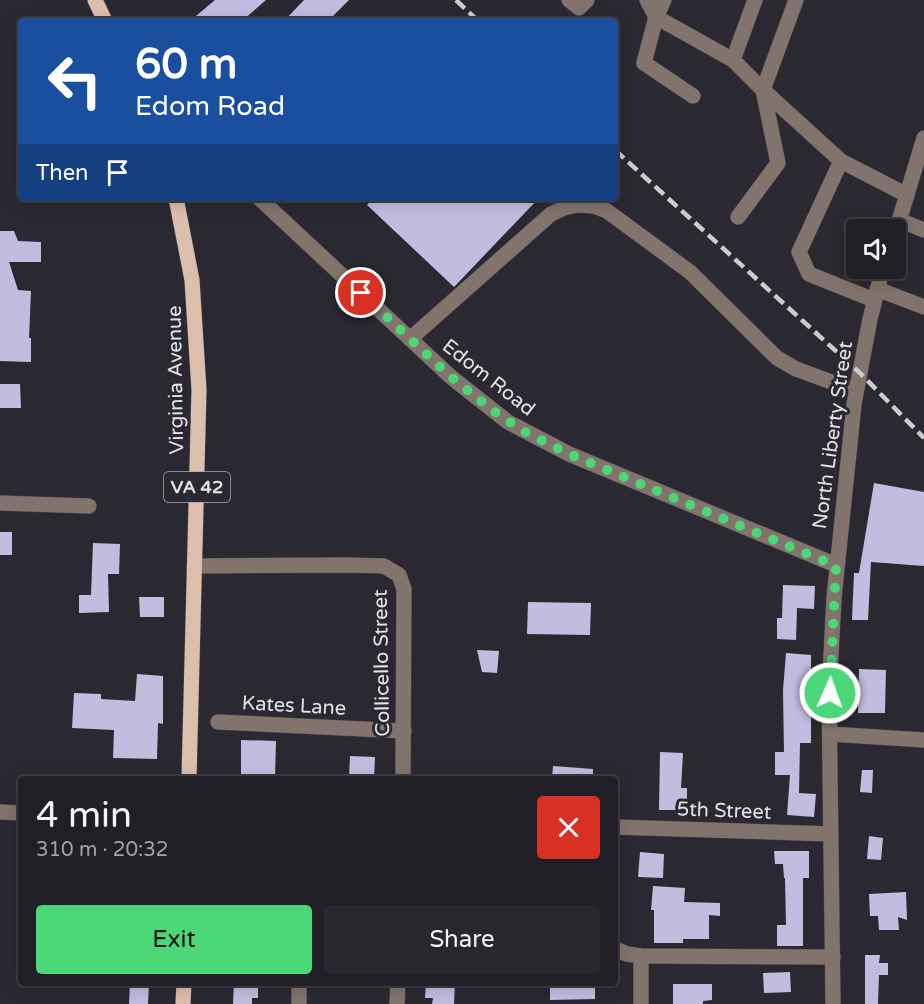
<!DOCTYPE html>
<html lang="en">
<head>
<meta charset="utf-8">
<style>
  :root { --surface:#201f26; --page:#28272e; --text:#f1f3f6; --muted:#a2a2a7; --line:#3d3d43; --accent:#4bd677 }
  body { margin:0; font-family:"Varela Round",sans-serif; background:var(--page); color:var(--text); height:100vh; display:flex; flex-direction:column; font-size:22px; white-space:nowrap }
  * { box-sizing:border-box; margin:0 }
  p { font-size:20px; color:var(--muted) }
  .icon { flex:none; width:33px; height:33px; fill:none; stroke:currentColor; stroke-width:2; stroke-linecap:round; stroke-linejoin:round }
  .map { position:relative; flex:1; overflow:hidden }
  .panel { position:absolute; left:18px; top:776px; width:600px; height:210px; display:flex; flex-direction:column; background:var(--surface); border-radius:6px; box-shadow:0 3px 15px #0003,0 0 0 2px var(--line) }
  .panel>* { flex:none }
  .hud { position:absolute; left:18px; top:18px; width:600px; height:183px; border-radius:6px; box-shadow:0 3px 15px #0003,0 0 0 2px var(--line); background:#1a4fa0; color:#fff; overflow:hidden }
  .fabs { position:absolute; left:846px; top:219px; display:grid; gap:12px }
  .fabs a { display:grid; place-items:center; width:60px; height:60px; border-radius:6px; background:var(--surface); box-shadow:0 3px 15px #0003,0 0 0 2px var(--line); font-size:30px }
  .pin { position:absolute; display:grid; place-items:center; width:51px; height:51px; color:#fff; margin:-26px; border:3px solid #fff; border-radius:50%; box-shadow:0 2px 6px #0007 }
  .me { position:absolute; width:66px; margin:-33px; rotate:2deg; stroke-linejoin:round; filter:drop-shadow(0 0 4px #0008) }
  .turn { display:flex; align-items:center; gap:21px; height:126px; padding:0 18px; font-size:27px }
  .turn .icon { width:78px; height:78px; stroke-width:2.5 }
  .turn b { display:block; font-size:42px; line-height:51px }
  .then { display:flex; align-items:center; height:57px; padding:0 18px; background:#0003; gap:12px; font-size:22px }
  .round { display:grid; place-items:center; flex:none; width:63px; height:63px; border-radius:6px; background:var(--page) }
  .headline { display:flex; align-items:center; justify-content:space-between; height:102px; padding:0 18px }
  h1 { font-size:36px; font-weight:600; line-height:45px }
  .button { display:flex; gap:12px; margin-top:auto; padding:12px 18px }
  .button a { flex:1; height:69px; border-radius:6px; background:var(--accent); color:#111; font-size:24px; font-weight:600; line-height:69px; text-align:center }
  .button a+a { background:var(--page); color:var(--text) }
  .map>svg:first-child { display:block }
  .building { fill:#c1bddf }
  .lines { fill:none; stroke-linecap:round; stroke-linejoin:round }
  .minor-casing { stroke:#48474f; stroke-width:16 }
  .major-casing { stroke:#48474f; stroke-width:16 }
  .minor { stroke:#82746c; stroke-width:15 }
  .major { stroke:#dcbead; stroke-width:15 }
  .rail { stroke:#cccbd2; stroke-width:4.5; stroke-dasharray:12 6; stroke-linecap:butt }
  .route { stroke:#4bd677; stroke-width:10; stroke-dasharray:0 18 }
  .labels { text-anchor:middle; stroke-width:6; stroke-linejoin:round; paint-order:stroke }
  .shield { fill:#2a2932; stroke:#acaab2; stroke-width:1.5 }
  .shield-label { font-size:18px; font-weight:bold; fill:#e3e2e9 }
  .street-label { font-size:20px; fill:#e3e2e9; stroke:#2a2932 }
</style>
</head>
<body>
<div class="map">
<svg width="924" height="1004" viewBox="0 0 924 1004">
  <rect width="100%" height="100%" fill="#2a2932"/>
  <!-- building -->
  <g class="building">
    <polygon points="215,0 266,0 242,21 190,21"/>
    <polygon points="304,0 349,0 328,21 284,21"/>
    <polygon points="374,198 539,198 454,287 367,205"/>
    <polygon points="0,231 14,231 18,241 41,242 41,262 9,262 18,290 31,291 29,338 31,338 31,362 0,361"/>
    <polygon points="0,384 20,384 21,408 0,408"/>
    <polygon points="874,483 924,492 924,566 871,562 868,620 852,620 854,573 859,573"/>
    <rect x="0" y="532" width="12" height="23"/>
    <polygon points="93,543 120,544 119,574 108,574 109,612 79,613 79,595 91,595"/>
    <polygon points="783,585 815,586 814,609 797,608 796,640 777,639 777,618 782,618"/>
    <polygon points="139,597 164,597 164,617 140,617"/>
    <polygon points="528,602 591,603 590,635 527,634"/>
    <polygon points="477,650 499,651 497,673 482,672"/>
    <polygon points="786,653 811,655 811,743 800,743 799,793 816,794 814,817 787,815 790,775 775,775 775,752 784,752 783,690"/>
    <polygon points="859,669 886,670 885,713 858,713"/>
    <polygon points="137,674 163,676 163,724 158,723 157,759 113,758 114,730 72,728 74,693 101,694 101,699 135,701"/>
    <polygon points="241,740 276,741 275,778 241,778"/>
    <polygon points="660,752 683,753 681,788 687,788 687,810 659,810"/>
    <polygon points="350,756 375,757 374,778 349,778"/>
    <polygon points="553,766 593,769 593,778 552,778"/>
    <polygon points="862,770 873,770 872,793 860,792"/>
    <polygon points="869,836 883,838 881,860 867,859"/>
    <polygon points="774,851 809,851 809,878 803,878 803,946 777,946 777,925 786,925 785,878 784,878 783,864 775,864"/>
    <polygon points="640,852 664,854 663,878 638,877"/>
    <polygon points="653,886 685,888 684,902 720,903 720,916 709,915 709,939 683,939 683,943 654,943 654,910 651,910"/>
    <polygon points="906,892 907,920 898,917 899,930 879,930 878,916 870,916 869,894"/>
    <polygon points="865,955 880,955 879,963 888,963 888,975 879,975 878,1004 865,1004"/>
    <polygon points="790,972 791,992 764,993 763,973"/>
    <polygon points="234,982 258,982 258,998 252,998 252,1004 233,1004"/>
    <polygon points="426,982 455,982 454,1004 432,1004 433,998 425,998"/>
    <polygon points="550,982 595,982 595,999 550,1000"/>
    <polygon points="130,983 149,984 148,1004 129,1004"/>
    <polygon points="673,984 712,984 712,1000 703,1001 703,1004 673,1004"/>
  </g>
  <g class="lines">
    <!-- minor casing -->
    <g class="minor-casing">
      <g id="minor">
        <polyline points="569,0 579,8 587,0"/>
        <polyline points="647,0 656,17 733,60 763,90 841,161 907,195"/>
        <polyline points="664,0 656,17 644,63 693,96"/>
        <polyline points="733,60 755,0"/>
        <polyline points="841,161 799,252 809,274 874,300"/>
        <polyline points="259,198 451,377 508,422 569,454 836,565"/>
        <polyline points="738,217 778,163 763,90 796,0"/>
        <polyline points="899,220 924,230"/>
        <polyline points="896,231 924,138"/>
        <polyline points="877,289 924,307"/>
        <polyline points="410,339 551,214 564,208 577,205 594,206 607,211 690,272 777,358 796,369 856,391"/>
        <polyline points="0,503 89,506"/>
        <polyline points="194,566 349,565 384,566 399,575 404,589 403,778"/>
        <polyline points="218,722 404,731"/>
        <polyline points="830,734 924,740"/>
        <polyline points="0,812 21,813"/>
        <polyline points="615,827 831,834"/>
        <polyline points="615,949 627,954 641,956 833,957"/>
        <polyline points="641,956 641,1004"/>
        <polyline points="299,1004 299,982"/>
        <polyline points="397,1004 398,982"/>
        <polyline points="833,1004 829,693 834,598 854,404 870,319 883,268"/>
      </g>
    </g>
    <!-- major casing -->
    <g class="major-casing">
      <g id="major">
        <polyline points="95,0 105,21"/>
        <polyline points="176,198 192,280 199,390 189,778"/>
        <polyline points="183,1004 184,982"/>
      </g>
    </g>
    <!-- minor -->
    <use href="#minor" class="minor"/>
    <!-- major -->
    <use href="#major" class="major"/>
    <!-- rail -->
    <g class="rail">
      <polyline points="456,0 478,21"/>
      <polyline points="615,150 860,373 924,438"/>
    </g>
  </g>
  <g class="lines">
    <!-- route -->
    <polyline class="route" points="361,293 451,377 495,412 525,432 569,454 836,566 830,693"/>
  </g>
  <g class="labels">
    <!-- shield labels -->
    <rect class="shield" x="164" y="472" width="66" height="30" rx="4.5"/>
    <g class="shield-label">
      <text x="197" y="493">VA 42</text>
    </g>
    <!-- street labels -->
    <g class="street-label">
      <text transform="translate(489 377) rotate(38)" y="7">Edom Road</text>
      <text transform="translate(175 380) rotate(-91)" y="7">Virginia Avenue</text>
      <text transform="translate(832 435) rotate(-82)" y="7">North Liberty Street</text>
      <text transform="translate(381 663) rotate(-91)" y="7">Collicello Street</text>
      <text transform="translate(294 705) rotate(3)" y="7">Kates Lane</text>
      <text transform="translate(724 810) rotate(2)" y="7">5th Street</text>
    </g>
  </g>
</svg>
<div class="fabs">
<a><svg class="icon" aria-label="sound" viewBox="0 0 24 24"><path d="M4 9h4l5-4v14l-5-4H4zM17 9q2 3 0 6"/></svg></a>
</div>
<div class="pin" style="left:361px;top:293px;background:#d93025"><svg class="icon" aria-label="arrive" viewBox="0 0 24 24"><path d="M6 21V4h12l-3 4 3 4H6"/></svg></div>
<svg class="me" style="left:830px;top:693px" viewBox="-20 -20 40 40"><circle r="17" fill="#4bd677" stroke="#fff" stroke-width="3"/><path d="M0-11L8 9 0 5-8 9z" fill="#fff"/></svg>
<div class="hud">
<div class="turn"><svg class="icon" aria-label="left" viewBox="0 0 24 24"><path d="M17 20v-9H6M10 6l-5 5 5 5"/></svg><div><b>60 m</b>Edom Road</div></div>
<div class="then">Then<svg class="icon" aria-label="arrive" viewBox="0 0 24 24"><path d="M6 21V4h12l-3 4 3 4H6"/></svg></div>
</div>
<section class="panel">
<div class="headline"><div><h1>4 min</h1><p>310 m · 20:32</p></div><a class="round" style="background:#d93025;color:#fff"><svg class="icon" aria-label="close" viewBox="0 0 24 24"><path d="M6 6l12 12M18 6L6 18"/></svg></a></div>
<div class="button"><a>Exit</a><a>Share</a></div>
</section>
</div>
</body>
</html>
